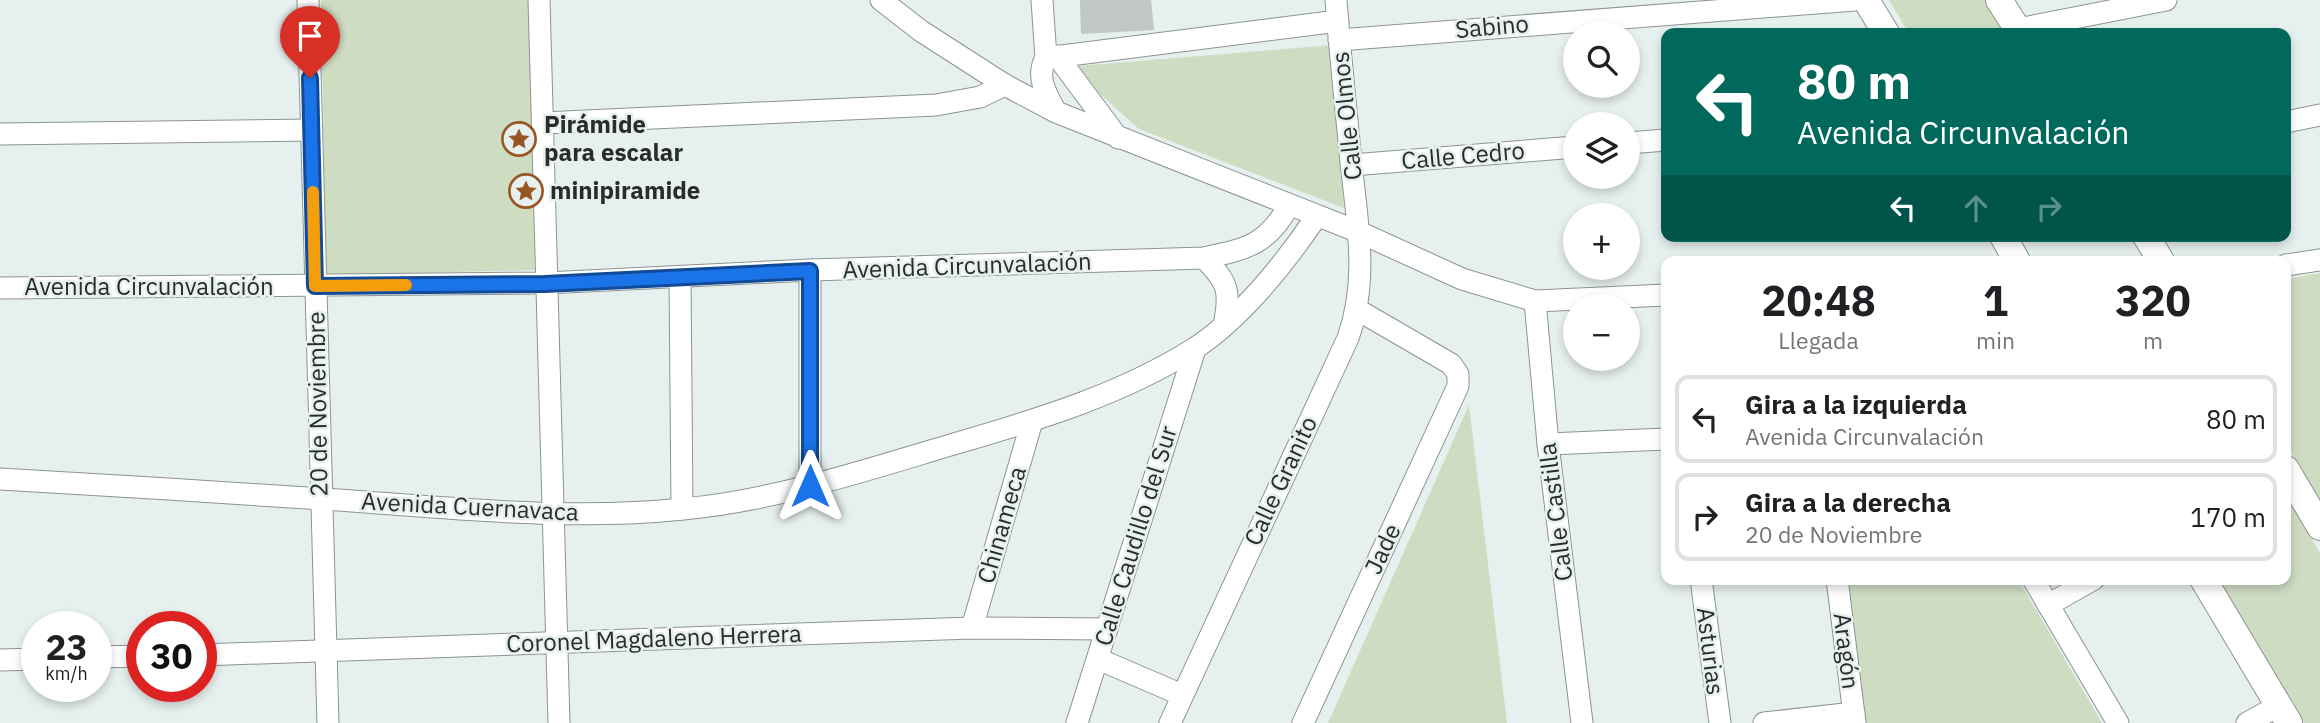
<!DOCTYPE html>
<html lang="es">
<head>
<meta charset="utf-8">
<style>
  :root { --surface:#fff; --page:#f2f2f2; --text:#202124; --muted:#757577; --line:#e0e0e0 }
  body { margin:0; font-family:"IBM Plex Sans",sans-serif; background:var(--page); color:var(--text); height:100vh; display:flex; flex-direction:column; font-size:26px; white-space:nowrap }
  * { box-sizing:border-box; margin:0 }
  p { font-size:23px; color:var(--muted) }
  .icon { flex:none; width:38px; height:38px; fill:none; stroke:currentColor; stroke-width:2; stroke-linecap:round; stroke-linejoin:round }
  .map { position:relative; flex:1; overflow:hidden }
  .drawer { position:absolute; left:1661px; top:256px; width:630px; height:329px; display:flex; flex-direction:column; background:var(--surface); border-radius:14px; box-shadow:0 4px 10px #0003 }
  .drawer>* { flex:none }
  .guide { position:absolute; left:1661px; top:28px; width:630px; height:214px; border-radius:14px; box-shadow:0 4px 10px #0003; background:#00695c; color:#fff; overflow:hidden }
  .fabs { position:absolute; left:1563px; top:21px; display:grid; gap:14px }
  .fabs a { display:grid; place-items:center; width:77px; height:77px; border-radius:50%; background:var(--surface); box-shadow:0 4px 10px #0003; font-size:35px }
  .speed { position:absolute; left:21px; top:611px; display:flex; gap:14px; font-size:35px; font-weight:700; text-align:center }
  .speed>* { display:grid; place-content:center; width:91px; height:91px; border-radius:50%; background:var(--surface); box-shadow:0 4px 10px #0003; line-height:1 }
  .speed small { font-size:18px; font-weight:400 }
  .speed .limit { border:10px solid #d22; background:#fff; color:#111 }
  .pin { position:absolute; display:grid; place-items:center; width:60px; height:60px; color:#fff; margin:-72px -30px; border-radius:50% 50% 50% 0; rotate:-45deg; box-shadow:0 0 7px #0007 }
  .pin .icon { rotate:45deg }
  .me { position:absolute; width:77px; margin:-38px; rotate:0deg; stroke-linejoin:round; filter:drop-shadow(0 0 5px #0008) }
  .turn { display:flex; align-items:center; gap:24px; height:147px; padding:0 21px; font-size:32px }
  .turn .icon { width:91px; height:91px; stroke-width:2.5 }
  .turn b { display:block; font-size:49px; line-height:60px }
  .lanes { display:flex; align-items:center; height:66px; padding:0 21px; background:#0003; justify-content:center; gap:35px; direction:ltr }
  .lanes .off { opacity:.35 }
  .eta { display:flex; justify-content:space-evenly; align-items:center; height:119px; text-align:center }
  .eta b { font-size:42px; font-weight:700; line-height:49px }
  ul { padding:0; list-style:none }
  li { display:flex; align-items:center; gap:21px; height:88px; margin:0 14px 10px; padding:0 7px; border:4px solid var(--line); border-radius:14px }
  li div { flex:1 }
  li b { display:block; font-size:26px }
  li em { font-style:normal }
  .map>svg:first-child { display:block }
  .green { fill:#cedcc2 }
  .building { fill:#c1c8c3 }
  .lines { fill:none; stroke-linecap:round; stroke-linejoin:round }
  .minor-casing { stroke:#8c9492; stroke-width:23 }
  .major-casing { stroke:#8c9492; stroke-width:28 }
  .minor { stroke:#fff; stroke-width:21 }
  .major { stroke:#fff; stroke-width:26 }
  .route-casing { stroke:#114b97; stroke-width:18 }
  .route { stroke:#1a73e8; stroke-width:12 }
  .slow { stroke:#f59e0b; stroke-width:12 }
  .labels { text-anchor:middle; stroke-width:5; stroke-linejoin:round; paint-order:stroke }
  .street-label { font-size:24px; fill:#292c2b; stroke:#e6f0ee }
  .poi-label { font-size:24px; font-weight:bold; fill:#292c2b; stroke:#e6f0ee; text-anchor:start }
</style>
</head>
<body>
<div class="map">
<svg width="2320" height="723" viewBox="0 0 2320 723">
  <rect width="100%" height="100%" fill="#e6f0ee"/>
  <!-- green -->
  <g class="green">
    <polygon points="321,0 529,0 535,270 326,275"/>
    <polygon points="1889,0 1988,0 2008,33 1909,33"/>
    <polygon points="1332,45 1344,208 1139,129 1099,93 1079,66"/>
    <polygon points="2320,273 2320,500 2286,443 2286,279"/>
    <polygon points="1469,405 1507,723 1328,723"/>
    <polygon points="2286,495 2320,553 2320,723 2304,723 2219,579 2286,579"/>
    <polygon points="1848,579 2018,579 2102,723 1866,723"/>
  </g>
  <!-- building -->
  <polygon class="building" points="1080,0 1151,0 1154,30 1081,34"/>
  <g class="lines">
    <!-- minor casing -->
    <g class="minor-casing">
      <g id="minor">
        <polyline points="308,0 328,723"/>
        <polyline points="539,0 559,723"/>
        <polyline points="881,0 921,31 1005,85 1056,112 1359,232 1462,279 1535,301 1666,295"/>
        <path d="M 1042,0 L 1046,58 C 1035,76 1047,96 1056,112"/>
        <polyline points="2018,29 2166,0"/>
        <polyline points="1339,40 1855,0"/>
        <polyline points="1057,56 1118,138"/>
        <polyline points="1046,58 1338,21"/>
        <polyline points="2286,122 2320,115"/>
        <polyline points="543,123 936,105 980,97 1005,85"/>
        <polyline points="0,134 312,130"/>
        <polyline points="1628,143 1666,140"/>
        <polyline points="1352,165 1575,147"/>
        <path d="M 1204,258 C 1228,282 1231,291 1224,325"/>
        <polyline points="2286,265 2320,260"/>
        <polyline points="680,277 682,509"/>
        <path d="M 0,288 L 546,283 L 810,270 L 1204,258 C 1245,249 1266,246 1288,207"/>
        <polyline points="1535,301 1548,444 1582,723"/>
        <polyline points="1548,444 1666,439"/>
        <path d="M 0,479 C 113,486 225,492 338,500 C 453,508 568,521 683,509 C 779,500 872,468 964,441 C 1043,418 1121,394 1192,350 C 1239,321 1286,262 1316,217"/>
        <polyline points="810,486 810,270"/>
        <polyline points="1701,579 1720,723"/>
        <polyline points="1837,579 1855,723"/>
        <polyline points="2033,579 2118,723"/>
        <polyline points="2048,605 2094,579"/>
        <polyline points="972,628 1032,421"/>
        <polyline points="201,655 972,628 1107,629"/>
        <polyline points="96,657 142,656"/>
        <polyline points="1098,659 1182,695"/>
        <polyline points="0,660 37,659"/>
        <polyline points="1077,723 1195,349"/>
        <path d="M 1170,723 L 1348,338 C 1369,279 1357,222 1351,162 C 1346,108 1340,54 1336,0"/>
        <polyline points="1303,723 1458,386 1458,374 1451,364 1358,310"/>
        <polyline points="1764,723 1854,713"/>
        <polyline points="2247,723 2278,706"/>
      </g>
    </g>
    <!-- major casing -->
    <g class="major-casing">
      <g id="major">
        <polyline points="1866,0 1886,33"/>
        <polyline points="1999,0 2020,33"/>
        <polyline points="2003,236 2017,261"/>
        <polyline points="2146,236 2161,261"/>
        <polyline points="2286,469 2320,527"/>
        <polyline points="2203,579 2289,723"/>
      </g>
    </g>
    <!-- minor -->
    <use href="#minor" class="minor"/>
    <!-- major -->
    <use href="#major" class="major"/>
  </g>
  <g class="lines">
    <!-- route casing -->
    <g class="route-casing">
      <polyline id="route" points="310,78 315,286 545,284 810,271 810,486"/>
    </g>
    <!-- route -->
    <use href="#route" class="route"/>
    <!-- slow -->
    <polyline class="slow" points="313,192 315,286 406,285"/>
  </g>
  <!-- icons -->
  <defs>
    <g id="sight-ring" transform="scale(1.75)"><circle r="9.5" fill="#e6f0ee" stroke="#985623" stroke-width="1.5"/><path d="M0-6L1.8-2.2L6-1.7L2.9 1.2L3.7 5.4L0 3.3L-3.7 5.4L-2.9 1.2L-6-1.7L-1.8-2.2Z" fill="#985623"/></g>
  </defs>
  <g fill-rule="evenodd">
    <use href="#sight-ring" x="519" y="139"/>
    <use href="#sight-ring" x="526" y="191"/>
  </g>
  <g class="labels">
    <!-- street labels -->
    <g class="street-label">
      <text transform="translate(1492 27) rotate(-5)" y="8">Sabino</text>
      <text transform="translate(1347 116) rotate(-96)" y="8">Calle Olmos</text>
      <text transform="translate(1463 156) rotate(-5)" y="8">Calle Cedro</text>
      <text transform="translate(967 266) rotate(-2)" y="8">Avenida Circunvalación</text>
      <text x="149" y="295">Avenida Circunvalación</text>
      <text transform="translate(318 404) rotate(-91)" y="8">20 de Noviembre</text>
      <text transform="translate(1281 481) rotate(-65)" y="8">Calle Granito</text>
      <text transform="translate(470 507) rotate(3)" y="8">Avenida Cuernavaca</text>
      <text transform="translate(1556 512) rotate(-97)" y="8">Calle Castilla</text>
      <text transform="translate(1002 525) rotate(-74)" y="8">Chinameca</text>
      <text transform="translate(1136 536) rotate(-73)" y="8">Calle Caudillo del Sur</text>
      <text transform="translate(1383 549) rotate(-65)" y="8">Jade</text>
      <text transform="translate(654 639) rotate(-2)" y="8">Coronel Magdaleno Herrera</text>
      <text transform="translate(1710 651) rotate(83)" y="8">Asturias</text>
      <text transform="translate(1846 651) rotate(83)" y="8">Aragón</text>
    </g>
    <!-- poi labels -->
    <g class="poi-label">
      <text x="544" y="133">Pirámide<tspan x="544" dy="28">para escalar</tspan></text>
      <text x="550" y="199">minipiramide</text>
    </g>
  </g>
</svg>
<div class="fabs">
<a><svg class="icon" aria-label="search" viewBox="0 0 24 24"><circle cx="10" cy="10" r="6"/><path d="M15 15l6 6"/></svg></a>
<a><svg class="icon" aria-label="layers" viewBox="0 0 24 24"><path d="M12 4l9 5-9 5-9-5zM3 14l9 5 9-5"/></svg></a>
<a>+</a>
<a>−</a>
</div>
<div class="speed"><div>23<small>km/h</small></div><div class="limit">30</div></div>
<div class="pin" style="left:310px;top:78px;background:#d93025"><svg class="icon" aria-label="arrive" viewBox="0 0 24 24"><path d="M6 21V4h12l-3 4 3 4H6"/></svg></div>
<svg class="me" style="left:810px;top:486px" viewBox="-20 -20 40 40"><path d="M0-17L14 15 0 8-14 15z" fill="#1a73e8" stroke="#fff" stroke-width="4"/></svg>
<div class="guide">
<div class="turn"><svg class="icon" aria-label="left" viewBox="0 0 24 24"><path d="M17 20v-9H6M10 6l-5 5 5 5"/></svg><div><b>80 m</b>Avenida Circunvalación</div></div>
<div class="lanes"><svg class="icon" aria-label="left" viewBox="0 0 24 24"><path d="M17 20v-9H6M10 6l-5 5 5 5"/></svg><svg class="icon off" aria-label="ahead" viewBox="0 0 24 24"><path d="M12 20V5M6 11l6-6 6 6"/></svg><svg class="icon off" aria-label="right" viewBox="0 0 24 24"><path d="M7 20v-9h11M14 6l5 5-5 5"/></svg></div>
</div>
<section class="drawer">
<div class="eta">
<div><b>20:48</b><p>Llegada</p></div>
<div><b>1</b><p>min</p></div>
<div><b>320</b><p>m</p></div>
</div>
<ul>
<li><svg class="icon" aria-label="left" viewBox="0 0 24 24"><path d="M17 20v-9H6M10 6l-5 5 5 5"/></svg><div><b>Gira a la izquierda</b><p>Avenida Circunvalación</p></div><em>80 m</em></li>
<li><svg class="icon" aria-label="right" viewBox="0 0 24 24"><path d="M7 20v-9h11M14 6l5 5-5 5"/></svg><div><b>Gira a la derecha</b><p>20 de Noviembre</p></div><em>170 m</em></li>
</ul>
</section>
</div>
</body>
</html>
